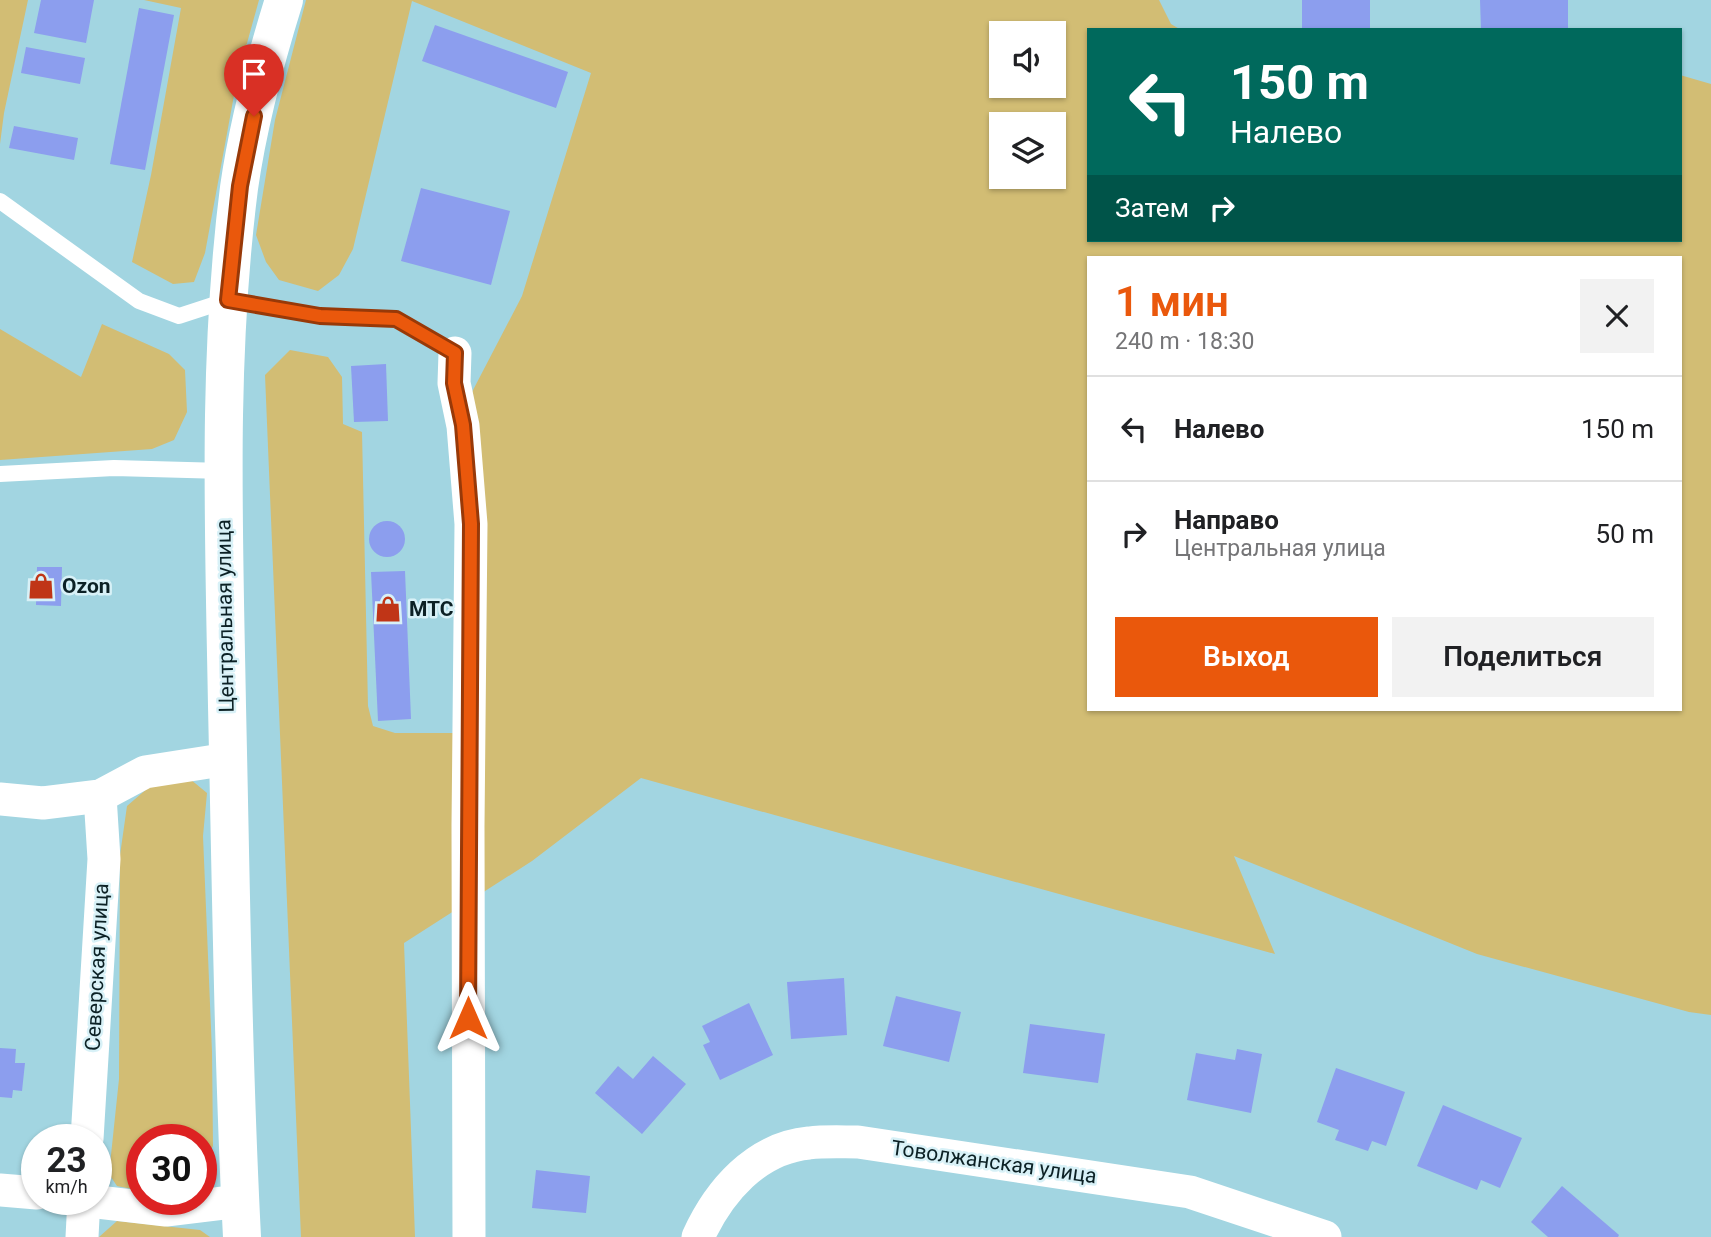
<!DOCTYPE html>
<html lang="ru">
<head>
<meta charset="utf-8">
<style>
  :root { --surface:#fff; --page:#f2f2f2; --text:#202124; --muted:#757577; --line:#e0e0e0; --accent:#ea580c }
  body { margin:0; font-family:Roboto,sans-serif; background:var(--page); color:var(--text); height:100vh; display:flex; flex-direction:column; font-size:26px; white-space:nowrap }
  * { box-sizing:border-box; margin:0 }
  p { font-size:23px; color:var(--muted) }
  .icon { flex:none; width:38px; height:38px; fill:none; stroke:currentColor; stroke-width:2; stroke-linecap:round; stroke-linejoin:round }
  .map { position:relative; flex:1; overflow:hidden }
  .details { position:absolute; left:1087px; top:256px; width:595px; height:455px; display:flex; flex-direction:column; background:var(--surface); border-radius:0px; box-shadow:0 2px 5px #0004 }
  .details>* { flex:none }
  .guide { position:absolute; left:1087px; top:28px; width:595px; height:214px; border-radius:0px; box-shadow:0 2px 5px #0004; background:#00695c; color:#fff; overflow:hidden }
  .fabs { position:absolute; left:989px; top:21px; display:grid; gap:14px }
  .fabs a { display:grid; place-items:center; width:77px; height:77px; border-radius:0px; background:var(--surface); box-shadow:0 2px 5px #0004; font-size:35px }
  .speed { position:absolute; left:21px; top:1124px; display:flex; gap:14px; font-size:35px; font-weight:700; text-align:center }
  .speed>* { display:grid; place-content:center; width:91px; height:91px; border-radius:50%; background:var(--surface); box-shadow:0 2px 5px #0004; line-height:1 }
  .speed small { font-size:18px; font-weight:400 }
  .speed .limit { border:10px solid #d22; background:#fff; color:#111 }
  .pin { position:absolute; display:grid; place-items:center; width:60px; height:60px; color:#fff; margin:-72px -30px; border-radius:50% 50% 50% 0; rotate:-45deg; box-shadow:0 0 7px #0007 }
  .pin .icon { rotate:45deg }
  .me { position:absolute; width:77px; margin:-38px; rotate:0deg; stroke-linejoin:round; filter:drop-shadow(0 0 5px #0008) }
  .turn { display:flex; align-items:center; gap:24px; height:147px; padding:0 28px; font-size:32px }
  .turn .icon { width:91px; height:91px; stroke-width:2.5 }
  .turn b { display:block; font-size:49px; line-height:60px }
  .then { display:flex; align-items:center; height:66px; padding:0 28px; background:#0003; gap:14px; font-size:26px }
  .round { display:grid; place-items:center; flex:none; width:74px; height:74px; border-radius:0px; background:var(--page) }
  .head { display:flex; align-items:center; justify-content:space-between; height:119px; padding:0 28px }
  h1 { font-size:42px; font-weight:600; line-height:52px; color:var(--accent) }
  .primary-button { display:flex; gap:14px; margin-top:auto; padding:14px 28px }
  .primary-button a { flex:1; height:80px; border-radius:0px; background:var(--accent); color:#fff; font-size:28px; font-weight:600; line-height:80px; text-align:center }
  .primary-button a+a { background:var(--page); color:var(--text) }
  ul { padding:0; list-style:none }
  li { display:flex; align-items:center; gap:21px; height:105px; padding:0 28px; border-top:2px solid var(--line) }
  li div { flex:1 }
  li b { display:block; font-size:26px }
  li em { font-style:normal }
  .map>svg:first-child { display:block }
  .green { fill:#d2bd74; fill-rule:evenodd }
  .building { fill:#8c9eee }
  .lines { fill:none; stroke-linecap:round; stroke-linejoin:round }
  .lane { stroke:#fff; stroke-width:16 }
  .street { stroke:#fff; stroke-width:33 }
  .secondary { stroke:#fff; stroke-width:38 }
  .route-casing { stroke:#983908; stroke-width:18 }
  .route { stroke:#ea580c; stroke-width:12 }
  .labels { text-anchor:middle; stroke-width:5; stroke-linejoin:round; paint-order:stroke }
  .poi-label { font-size:21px; font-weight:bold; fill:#0c2125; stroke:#d8f1f7; text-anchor:start }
  .street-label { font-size:21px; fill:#0c2125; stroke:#d8f1f7 }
</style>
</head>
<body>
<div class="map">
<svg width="1711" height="1237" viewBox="0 0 1711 1237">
  <rect width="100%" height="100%" fill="#a2d5e1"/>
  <!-- green -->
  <g class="green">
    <polygon points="0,0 28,0 4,113 0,144"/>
    <polygon points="144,0 259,0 237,79 205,253 194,282 173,284 132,262 151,175 181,8"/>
    <path d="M 306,0 L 1159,0 L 1171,24 L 1181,30 L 1088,30 L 1088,240 L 1680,240 L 1680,75 L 1711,84 L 1711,1015 L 1689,1012 L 1477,954 L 1234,856 L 1275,954 L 641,778 L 532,861 L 404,943 L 415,1237 L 301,1237 L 265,375 L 290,350 L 328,357 L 342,377 L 343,424 L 362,432 L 368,706 L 373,726 L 395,733 L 462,733 L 472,392 L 522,296 L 591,73 L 412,1 L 353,249 L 339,275 L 318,291 L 279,280 L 266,262 L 256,235 L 275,120 ZM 1001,33 L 1054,33 L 1054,86 L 1001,86 ZM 1001,124 L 1054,124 L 1054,177 L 1001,177 ZM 1088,257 L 1680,257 L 1680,709 L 1088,709 Z"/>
    <polygon points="102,324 169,354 185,370 187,412 174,440 152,449 0,460 0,329 81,377"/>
    <polygon points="190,779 207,793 203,836 212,1052 213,1146 201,1166 201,1139 142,1139 142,1191 117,1186 109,1174 119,1079 120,855 127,806 149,787"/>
    <polygon points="117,1221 200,1230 210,1237 99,1237"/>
  </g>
  <!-- building -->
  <g class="building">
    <polygon points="41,0 94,0 86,43 34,33"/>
    <rect x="1302" y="0" width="68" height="30"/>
    <polygon points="1480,0 1568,0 1568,29 1481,30"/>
    <polygon points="139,8 174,15 145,170 110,164"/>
    <polygon points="435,25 568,72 556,108 422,61"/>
    <polygon points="26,47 85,58 80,84 21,73"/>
    <polygon points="14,126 78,138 74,160 9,148"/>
    <polygon points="421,188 510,211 491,285 401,261"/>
    <polygon points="386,364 388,421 354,422 351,366"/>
    <circle cx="387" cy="539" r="18"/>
    <polygon points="37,567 62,567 61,606 36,605"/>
    <polygon points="405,571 411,719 378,721 371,572"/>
    <polygon points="844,978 847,1035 791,1039 787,982"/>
    <polygon points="896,996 961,1012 949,1062 883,1046"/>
    <polygon points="749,1003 773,1055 720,1080 703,1045 710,1042 702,1026"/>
    <polygon points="1030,1024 1105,1034 1098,1083 1023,1073"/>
    <polygon points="0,1048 16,1049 15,1063 25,1063 22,1091 13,1090 12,1098 0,1097"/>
    <polygon points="1237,1049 1262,1054 1251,1113 1187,1100 1196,1053 1235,1060"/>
    <polygon points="653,1056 686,1084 642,1134 595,1093 618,1066 633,1079"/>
    <polygon points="1336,1068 1405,1092 1386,1146 1372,1141 1368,1151 1335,1140 1339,1130 1317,1122"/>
    <polygon points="1443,1105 1522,1138 1500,1188 1481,1180 1477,1190 1417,1166"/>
    <polygon points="536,1170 590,1176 586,1213 532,1208"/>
    <polygon points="1562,1186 1619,1235 1618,1237 1548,1237 1531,1222"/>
  </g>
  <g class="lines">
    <!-- lane -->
    <g class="lane">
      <polyline points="0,201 139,301 179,316 228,300 320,316 395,319 455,353"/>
      <polyline points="0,474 114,468 224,471"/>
    </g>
    <!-- street -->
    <g class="street">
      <polyline points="455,353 454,383 463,426 471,524 468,826 469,1237"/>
      <polyline points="0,799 43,803 100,796 145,772 228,759"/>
      <polyline points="87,1139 104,859 100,796"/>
      <polyline points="0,1190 37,1193"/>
      <polyline points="72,1199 166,1210 240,1201"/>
      <polyline points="82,1237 84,1199"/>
      <path d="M 698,1237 C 719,1191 756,1148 809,1143 C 825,1141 842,1142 858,1142 L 1190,1192 L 1325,1237"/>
    </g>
    <!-- secondary -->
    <path class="secondary" d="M 242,1237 C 233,1060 231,883 227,706 C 224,534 217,360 239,188 C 248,124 265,61 284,0"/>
  </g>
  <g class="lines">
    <!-- route casing -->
    <g class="route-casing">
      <polyline id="route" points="254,116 240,186 228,300 320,316 396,319 455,353 454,383 463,425 471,524 468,1018"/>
    </g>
    <!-- route -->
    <use href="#route" class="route"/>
  </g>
  <!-- icons -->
  <defs>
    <g id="shop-bare" transform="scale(2.1)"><path d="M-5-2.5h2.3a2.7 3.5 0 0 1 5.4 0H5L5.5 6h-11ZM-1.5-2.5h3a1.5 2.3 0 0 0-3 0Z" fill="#c03517" stroke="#d8f1f7" stroke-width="2.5" paint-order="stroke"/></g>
  </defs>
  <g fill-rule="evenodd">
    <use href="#shop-bare" x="41" y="586"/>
    <use href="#shop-bare" x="388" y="609"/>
  </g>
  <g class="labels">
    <!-- poi labels -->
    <g class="poi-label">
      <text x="62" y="593">Ozon</text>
      <text x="409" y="616">МТС</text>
    </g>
    <!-- street labels -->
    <g class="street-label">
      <text transform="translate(225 616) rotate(-91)" y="7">Центральная улица</text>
      <text transform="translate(97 967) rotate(-87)" y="7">Северская улица</text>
      <text transform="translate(994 1162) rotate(8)" y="7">Товолжанская улица</text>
    </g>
  </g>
</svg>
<div class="fabs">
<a><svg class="icon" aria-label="sound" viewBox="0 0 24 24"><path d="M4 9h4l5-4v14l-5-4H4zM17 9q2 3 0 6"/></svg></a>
<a><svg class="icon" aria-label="layers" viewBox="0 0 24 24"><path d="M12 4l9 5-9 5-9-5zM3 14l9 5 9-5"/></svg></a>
</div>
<div class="speed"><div>23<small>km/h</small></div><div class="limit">30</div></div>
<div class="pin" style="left:254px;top:116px;background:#d93025"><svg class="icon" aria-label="arrive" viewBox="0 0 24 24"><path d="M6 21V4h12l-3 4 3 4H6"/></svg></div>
<svg class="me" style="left:468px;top:1018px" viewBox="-20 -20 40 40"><path d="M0-17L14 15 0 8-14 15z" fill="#ea580c" stroke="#fff" stroke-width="4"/></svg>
<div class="guide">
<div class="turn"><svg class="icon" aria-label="left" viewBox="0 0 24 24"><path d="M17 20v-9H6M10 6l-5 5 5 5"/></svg><div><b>150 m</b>Налево</div></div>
<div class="then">Затем<svg class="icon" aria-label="right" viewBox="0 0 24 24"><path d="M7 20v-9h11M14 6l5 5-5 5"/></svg></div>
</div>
<section class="details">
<div class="head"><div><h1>1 мин</h1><p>240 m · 18:30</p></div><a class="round"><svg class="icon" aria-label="close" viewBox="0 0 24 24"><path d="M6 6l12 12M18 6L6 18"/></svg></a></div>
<ul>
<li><svg class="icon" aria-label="left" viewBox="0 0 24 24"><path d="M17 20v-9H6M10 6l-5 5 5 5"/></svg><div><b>Налево</b></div><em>150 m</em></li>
<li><svg class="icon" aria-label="right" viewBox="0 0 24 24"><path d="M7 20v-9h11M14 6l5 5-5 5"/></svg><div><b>Направо</b><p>Центральная улица</p></div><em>50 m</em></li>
</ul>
<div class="primary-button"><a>Выход</a><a>Поделиться</a></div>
</section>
</div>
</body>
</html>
